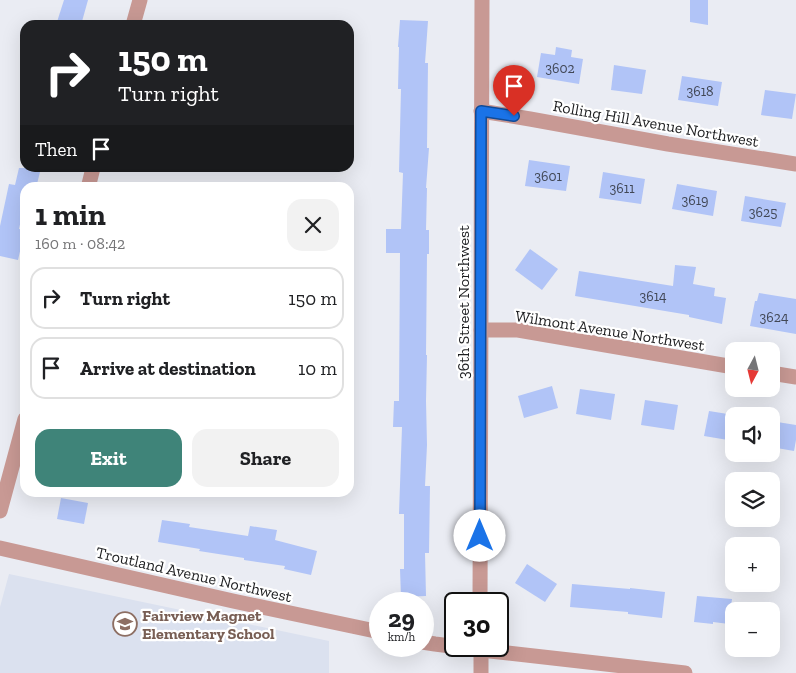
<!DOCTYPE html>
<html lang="en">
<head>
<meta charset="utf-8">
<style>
  :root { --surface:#fff; --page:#f2f2f2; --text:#202124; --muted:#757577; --line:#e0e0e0; --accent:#3f8479 }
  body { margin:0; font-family:"Zilla Slab",serif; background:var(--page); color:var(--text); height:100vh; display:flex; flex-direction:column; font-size:19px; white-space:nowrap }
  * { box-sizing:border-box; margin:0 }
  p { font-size:16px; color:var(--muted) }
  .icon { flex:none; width:28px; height:28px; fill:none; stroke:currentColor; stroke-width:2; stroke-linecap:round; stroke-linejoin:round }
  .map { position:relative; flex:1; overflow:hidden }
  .drawer { position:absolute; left:20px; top:182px; width:334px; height:315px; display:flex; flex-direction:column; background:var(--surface); border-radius:15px; box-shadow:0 5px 20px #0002 }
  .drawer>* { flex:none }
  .banner { position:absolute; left:20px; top:20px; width:334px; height:152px; border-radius:15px; box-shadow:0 5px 20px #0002; background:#202124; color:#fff; overflow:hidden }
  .needle { width:32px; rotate:187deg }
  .fabs { position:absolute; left:725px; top:342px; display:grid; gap:10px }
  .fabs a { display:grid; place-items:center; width:55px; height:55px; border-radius:10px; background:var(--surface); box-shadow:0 5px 20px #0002; font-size:25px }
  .speed { position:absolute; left:369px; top:592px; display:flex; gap:10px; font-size:25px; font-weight:700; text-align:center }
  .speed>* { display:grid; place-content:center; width:65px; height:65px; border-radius:50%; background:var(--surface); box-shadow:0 5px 20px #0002; line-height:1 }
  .speed small { font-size:12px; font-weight:400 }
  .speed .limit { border:2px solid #111; border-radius:8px; background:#fff; color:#111 }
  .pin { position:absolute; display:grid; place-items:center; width:42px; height:42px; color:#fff; margin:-51px -21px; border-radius:50% 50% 50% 0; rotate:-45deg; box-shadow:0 0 5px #0007 }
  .pin .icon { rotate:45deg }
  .me { position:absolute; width:55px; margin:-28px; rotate:0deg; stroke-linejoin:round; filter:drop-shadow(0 0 4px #0008) }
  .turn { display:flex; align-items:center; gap:18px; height:105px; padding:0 15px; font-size:22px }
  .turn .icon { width:65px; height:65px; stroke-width:2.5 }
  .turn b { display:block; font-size:35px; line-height:42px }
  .then { display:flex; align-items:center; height:48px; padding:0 15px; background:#0003; gap:10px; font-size:19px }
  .round { display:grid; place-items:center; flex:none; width:52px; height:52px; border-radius:15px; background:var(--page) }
  .head { display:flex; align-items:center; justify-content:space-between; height:85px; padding:0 15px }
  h1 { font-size:30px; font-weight:700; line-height:38px }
  .cta { display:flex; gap:10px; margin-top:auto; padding:10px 15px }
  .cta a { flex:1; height:58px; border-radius:15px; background:var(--accent); color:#fff; font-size:20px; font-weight:700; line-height:58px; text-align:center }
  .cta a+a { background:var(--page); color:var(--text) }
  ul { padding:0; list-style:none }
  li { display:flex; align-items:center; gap:15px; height:62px; margin:0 10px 8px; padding:0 5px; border:2px solid var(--line); border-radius:15px }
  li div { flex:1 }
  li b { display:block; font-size:19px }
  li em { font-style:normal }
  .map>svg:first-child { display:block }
  .built { fill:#dbe1ef }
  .building { fill:#b1c4f7 }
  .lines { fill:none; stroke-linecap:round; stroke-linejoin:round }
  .minor { stroke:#c89994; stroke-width:15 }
  .route-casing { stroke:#114b97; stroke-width:12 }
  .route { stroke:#1a73e8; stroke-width:9 }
  .labels { text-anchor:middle; stroke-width:4.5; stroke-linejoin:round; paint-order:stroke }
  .number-label { font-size:14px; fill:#414755 }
  .street-label { font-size:16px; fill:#1c1d1f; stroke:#fff }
  .education-label { font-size:16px; font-weight:bold; fill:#785e54; stroke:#fff; text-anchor:start }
</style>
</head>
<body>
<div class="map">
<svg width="796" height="673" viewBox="0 0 796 673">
  <rect width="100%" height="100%" fill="#eaecf3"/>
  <!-- built -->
  <polygon class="built" points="9,574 329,641 329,673 0,673 0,607"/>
  <!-- building -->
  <g class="building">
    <polygon points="64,0 88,0 81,25 56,25"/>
    <polygon points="690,0 708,0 708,25 690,22"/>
    <polygon points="400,20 428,21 425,63 428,63 427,148 429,148 426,188 427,188 426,230 429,230 429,254 427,254 426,355 427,355 426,401 427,445 425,486 430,486 429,553 425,553 426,596 401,597 400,569 404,569 404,514 399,514 402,427 393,427 394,401 399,401 400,253 386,253 386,229 401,229 403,173 399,172 401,89 398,89 399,47 398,47"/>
    <polygon points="556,47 572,50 571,57 583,59 579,84 537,77 541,53 555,55"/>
    <polygon points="614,65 646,70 642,94 611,90"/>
    <polygon points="682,76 722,82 718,106 678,100"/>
    <polygon points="765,90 796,94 792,119 761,115"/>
    <polygon points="529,160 570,166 566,191 525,186"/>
    <polygon points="19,168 41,168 36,188 25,188 25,202 19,229 25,230 18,260 0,256 0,226 9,184 15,185"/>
    <polygon points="603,172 645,179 641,204 599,198"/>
    <polygon points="677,184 717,191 713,216 672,209"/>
    <polygon points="745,196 786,203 781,227 741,221"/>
    <polygon points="530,249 558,269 542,290 515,270"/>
    <polygon points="675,265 696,267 693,284 715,288 714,296 726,298 722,324 689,317 689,315 575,296 579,271 673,286"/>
    <polygon points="759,293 796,299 796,334 750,326 755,301 757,301"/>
    <polygon points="552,386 558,408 524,418 518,396"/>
    <polygon points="580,389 615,394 611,420 576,414"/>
    <polygon points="645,400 678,405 674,430 641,425"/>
    <polygon points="709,411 734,415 734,441 704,436"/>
    <polygon points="771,421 796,425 796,440 794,451 771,447"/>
    <polygon points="61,498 88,503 84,524 57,519"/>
    <polygon points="162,520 190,524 189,527 248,536 250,526 277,530 275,540 317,551 311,575 284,569 285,566 244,560 244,558 199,551 200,549 158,542"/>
    <polygon points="527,564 557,584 545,602 515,583"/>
    <polygon points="572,584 630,589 630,588 665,592 662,618 628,614 628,612 570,607"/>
    <polygon points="697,596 732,599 729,624 713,622 713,624 694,622"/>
  </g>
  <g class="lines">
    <!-- minor -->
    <g class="minor">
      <polyline points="133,25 140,0"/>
      <polyline points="481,111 530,119 668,144 796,164"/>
      <polyline points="88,188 93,168"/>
      <polyline points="481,330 518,330 734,367"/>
      <polyline points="771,373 796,377"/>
      <polyline points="0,511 25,419"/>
      <polyline points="0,548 233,601 380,632"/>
      <polyline points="480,604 482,0"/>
      <polyline points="422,642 435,644 481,650 685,673"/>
      <polyline points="481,646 481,673"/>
    </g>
  </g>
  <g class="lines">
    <!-- route casing -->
    <g class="route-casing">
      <polyline id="route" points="480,536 481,111 514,116"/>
    </g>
    <!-- route -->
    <use href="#route" class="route"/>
  </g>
  <!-- icons -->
  <defs>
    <g id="school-ring" transform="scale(1.25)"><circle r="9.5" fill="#fff" stroke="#8d6e63" stroke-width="1.5"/><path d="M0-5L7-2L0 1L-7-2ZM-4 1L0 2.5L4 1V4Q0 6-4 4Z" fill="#8d6e63"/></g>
  </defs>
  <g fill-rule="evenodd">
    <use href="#school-ring" x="125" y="624"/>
  </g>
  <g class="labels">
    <!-- number labels -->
    <g class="number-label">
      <text x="560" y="73">3602</text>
      <text x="700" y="96">3618</text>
      <text x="548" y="181">3601</text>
      <text x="622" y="193">3611</text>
      <text x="695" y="205">3619</text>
      <text x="763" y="217">3625</text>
      <text x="653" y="301">3614</text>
      <text x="774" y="322">3624</text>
    </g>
    <!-- street labels -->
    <g class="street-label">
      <text transform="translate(656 123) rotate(10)" y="6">Rolling Hill Avenue Northwest</text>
      <text transform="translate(463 302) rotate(-90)" y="6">36th Street Northwest</text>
      <text transform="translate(610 330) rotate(9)" y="6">Wilmont Avenue Northwest</text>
      <text transform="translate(194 574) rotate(13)" y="6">Troutland Avenue Northwest</text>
    </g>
    <!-- education labels -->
    <g class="education-label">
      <text x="142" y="621">Fairview Magnet<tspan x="142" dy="18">Elementary School</tspan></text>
    </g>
  </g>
</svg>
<div class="fabs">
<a><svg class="needle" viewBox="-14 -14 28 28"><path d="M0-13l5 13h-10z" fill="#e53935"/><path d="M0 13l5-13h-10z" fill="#757577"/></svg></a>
<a><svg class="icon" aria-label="sound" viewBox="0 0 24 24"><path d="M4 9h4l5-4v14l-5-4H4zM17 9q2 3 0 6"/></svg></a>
<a><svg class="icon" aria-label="layers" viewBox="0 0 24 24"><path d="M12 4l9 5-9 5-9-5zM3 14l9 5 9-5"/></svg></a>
<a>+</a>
<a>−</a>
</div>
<div class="speed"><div>29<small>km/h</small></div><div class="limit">30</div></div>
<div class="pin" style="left:514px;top:116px;background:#d93025"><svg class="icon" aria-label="arrive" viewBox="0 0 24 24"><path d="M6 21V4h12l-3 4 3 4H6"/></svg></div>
<svg class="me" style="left:480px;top:536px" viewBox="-20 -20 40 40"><circle r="19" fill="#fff"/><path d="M0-13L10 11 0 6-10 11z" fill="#1a73e8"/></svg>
<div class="banner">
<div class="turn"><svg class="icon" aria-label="right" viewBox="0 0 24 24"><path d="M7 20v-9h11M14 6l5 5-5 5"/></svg><div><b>150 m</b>Turn right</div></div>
<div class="then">Then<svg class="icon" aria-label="arrive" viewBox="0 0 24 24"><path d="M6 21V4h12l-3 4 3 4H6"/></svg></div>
</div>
<section class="drawer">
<div class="head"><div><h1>1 min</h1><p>160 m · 08:42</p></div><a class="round"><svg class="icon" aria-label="close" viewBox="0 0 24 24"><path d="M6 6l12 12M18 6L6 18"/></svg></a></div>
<ul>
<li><svg class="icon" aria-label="right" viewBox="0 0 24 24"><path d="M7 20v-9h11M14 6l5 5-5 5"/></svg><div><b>Turn right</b></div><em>150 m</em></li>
<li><svg class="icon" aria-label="arrive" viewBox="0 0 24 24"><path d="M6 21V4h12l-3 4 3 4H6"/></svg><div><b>Arrive at destination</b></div><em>10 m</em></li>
</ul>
<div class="cta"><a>Exit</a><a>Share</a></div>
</section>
</div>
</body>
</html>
